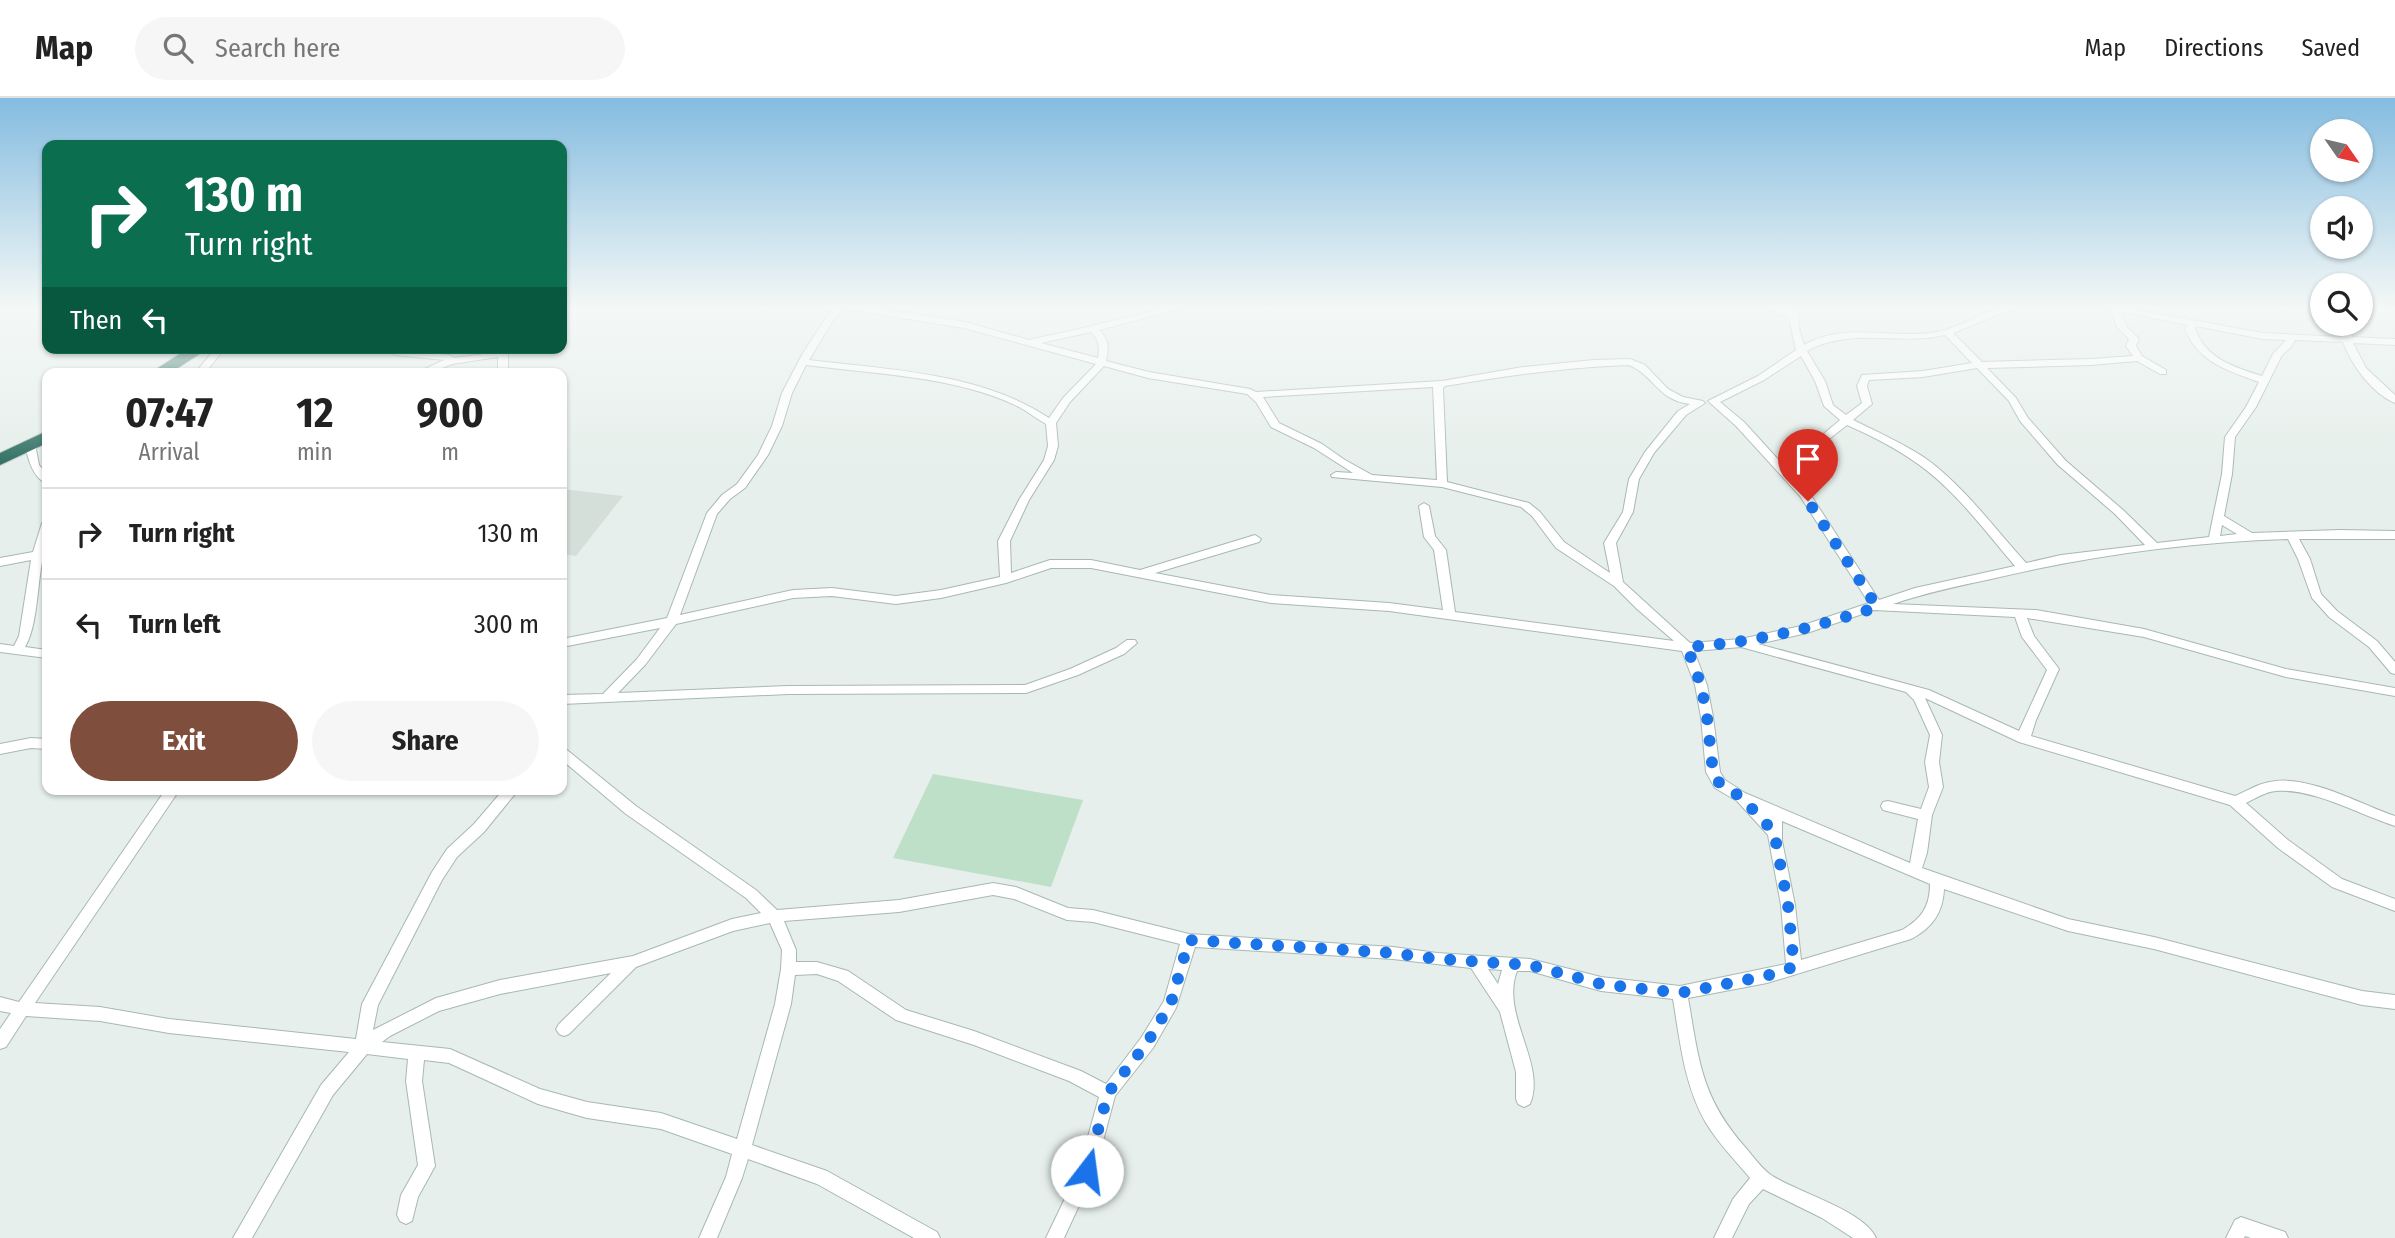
<!DOCTYPE html>
<html lang="en">
<head>
<meta charset="utf-8">
<style>
  :root { --surface:#fff; --page:#f6f6f6; --text:#222; --muted:#767676; --line:#e0e0e0; --accent:#804e3d }
  body { margin:0; font-family:"Fira Sans Condensed",sans-serif; background:var(--page); color:var(--text); height:100vh; display:flex; flex-direction:column; font-size:26px; white-space:nowrap }
  * { box-sizing:border-box; margin:0 }
  p { font-size:23px; color:var(--muted) }
  .icon { flex:none; width:38px; height:38px; fill:none; stroke:currentColor; stroke-width:2; stroke-linecap:round; stroke-linejoin:round }
  .map { position:relative; flex:1; overflow:hidden }
  .sheet { position:absolute; left:42px; top:270px; width:525px; height:427px; display:flex; flex-direction:column; background:var(--surface); border-radius:14px; box-shadow:0 2px 5px #0004 }
  .sheet>* { flex:none }
  .guide { position:absolute; left:42px; top:42px; width:525px; height:214px; border-radius:14px; box-shadow:0 2px 5px #0004; background:#0b6e4f; color:#fff; overflow:hidden }
  .needle { width:46px; rotate:124deg }
  .controls { position:absolute; left:2310px; top:21px; display:grid; gap:14px }
  .controls a { display:grid; place-items:center; width:63px; height:63px; border-radius:50%; background:var(--surface); box-shadow:0 2px 5px #0004; font-size:35px }
  .pin { position:absolute; display:grid; place-items:center; width:60px; height:60px; color:#fff; margin:-72px -30px; border-radius:50% 50% 50% 0; rotate:-45deg; box-shadow:0 0 7px #0007 }
  .pin .icon { rotate:45deg }
  .me { position:absolute; width:77px; margin:-38px; rotate:15deg; stroke-linejoin:round; filter:drop-shadow(0 0 5px #0008) }
  .turn { display:flex; align-items:center; gap:24px; height:147px; padding:0 28px; font-size:32px }
  .turn .icon { width:91px; height:91px; stroke-width:2.5 }
  .turn b { display:block; font-size:49px; line-height:60px }
  .then { display:flex; align-items:center; height:66px; padding:0 28px; background:#0003; gap:14px; font-size:26px }
  .eta { display:flex; justify-content:space-evenly; align-items:center; height:119px; text-align:center }
  .eta b { font-size:42px; font-weight:700; line-height:49px }
  .cta { display:flex; gap:14px; margin-top:auto; padding:14px 28px }
  .cta a { flex:1; height:80px; border-radius:42px; background:var(--accent); color:#fff; font-size:28px; font-weight:700; line-height:80px; text-align:center }
  .cta a+a { background:var(--page); color:var(--text) }
  ul { padding:0; list-style:none }
  li { display:flex; align-items:center; gap:21px; height:91px; padding:0 28px; border-top:2px solid var(--line) }
  li div { flex:1 }
  li b { display:block; font-size:26px }
  li em { font-style:normal }
  header { display:flex; align-items:center; gap:42px; box-sizing:border-box; height:98px; padding:0 35px; background:var(--surface); border-bottom:2px solid var(--line) }
  header strong { font-size:33px }
  nav { display:flex; gap:38px; margin-inline-start:auto; font-size:24px }
  .search { width:490px; height:63px; background:var(--page); display:flex; align-items:center; gap:18px; box-sizing:border-box; padding:0 24px; border-radius:38px; color:var(--muted); font-size:26px }
  .map>svg:first-child { display:block }
  .built { fill:#d4dfda }
  .green { fill:#bfe0c8 }
  .lines { fill:none; stroke-linecap:round; stroke-linejoin:round }
  .street-casing { stroke:#a8b8b2; stroke-width:2 }
  .highway-casing { stroke:#c2cac8; stroke-width:2 }
  .street { fill:#fff; fill-rule:evenodd }
  .highway { fill:#2f6f62; fill-rule:evenodd }
  .route { stroke:#1a73e8; stroke-width:12; stroke-dasharray:0 21.6 }
</style>
</head>
<body>
<header>
<strong>Map</strong>
<div class="search"><svg class="icon" aria-label="search" viewBox="0 0 24 24"><circle cx="10" cy="10" r="6"/><path d="M15 15l6 6"/></svg>Search here</div>
<nav><a>Map</a><a>Directions</a><a>Saved</a></nav>
</header>
<div class="map">
<svg width="2395" height="1140" viewBox="0 0 2395 1140">
  <rect width="100%" height="100%" fill="#e6efeb"/>
  <!-- built -->
  <polygon class="built" points="562,391 623,398 576,458 562,456"/>
  <!-- green -->
  <polygon class="green" points="933,676 1083,702 1051,789 893,760"/>
  <g class="lines">
    <!-- street casing -->
    <g class="street-casing">
      <g id="street">
        <path d="M 836,209 L 845,209 L 832,224 L 809,262 C 890,272 979,274 1049,320 L 1063,300 L 1096,266 L 964,230 L 852,212 L 848,209 L 867,209 L 965,224 L 1029,242 L 1092,228 L 1168,209 L 1181,209 L 1180,211 L 1099,232 C 1109,241 1109,250 1106,263 L 1149,274 L 1250,291 L 1256,294 L 1442,283 L 1523,269 L 1594,262 L 1630,261 L 1645,267 L 1668,291 L 1683,299 L 1703,303 L 1705,305 L 1686,317 L 1654,355 L 1639,381 L 1633,414 L 1616,445 L 1623,484 L 1690,545 L 1741,541 L 1801,528 L 1869,505 L 1800,398 L 1736,328 L 1708,303 L 1758,278 L 1796,252 L 1789,220 L 1767,211 L 1766,209 L 1777,209 L 1788,213 L 1788,209 L 1796,209 L 1800,234 L 1804,247 C 1846,223 1892,242 1937,234 C 1964,229 1987,209 2014,209 L 2013,211 L 1953,235 L 1982,264 L 2091,261 L 2133,258 L 2126,248 L 2129,241 L 2117,229 L 2111,212 L 2105,211 L 2104,209 L 2120,209 L 2263,235 L 2342,239 L 2341,233 L 2347,226 L 2355,226 L 2351,233 L 2352,239 L 2395,241 L 2395,247 L 2353,245 L 2366,270 L 2395,297 L 2395,305 C 2372,295 2352,268 2343,244 L 2295,242 L 2291,249 L 2282,257 L 2256,309 L 2235,339 L 2232,376 L 2224,418 L 2252,435 L 2340,432 L 2395,433 L 2395,441 L 2299,441 L 2310,461 L 2321,496 L 2337,513 L 2377,543 L 2395,564 L 2395,576 L 2391,575 L 2369,549 L 2329,519 L 2312,500 L 2298,461 L 2288,441 C 2189,444 2088,458 1991,481 C 1958,488 1925,495 1893,506 L 2036,512 L 2144,531 L 2286,571 L 2395,590 L 2395,598 L 2286,579 L 2144,539 L 2027,520 L 2034,538 L 2059,571 L 2036,622 L 2031,638 L 2235,698 C 2249,692 2261,684 2276,683 C 2313,679 2360,706 2395,718 L 2395,728 C 2360,717 2313,690 2276,693 C 2265,694 2256,700 2246,705 L 2288,742 L 2342,781 L 2395,801 L 2395,813 L 2332,789 L 2278,750 L 2230,707 L 2019,644 L 1925,600 L 1942,637 L 1939,664 L 1943,689 L 1932,717 L 1927,755 L 1922,770 L 2068,821 L 2154,839 L 2362,893 L 2395,897 L 2395,911 L 2362,907 L 2154,851 L 2068,833 L 1944,791 C 1943,815 1932,830 1911,841 L 1767,885 L 1688,900 C 1699,963 1701,999 1745,1049 C 1753,1058 1761,1070 1771,1077 C 1796,1094 1864,1112 1876,1140 L 1853,1140 L 1822,1120 L 1763,1091 L 1749,1106 L 1732,1140 L 1714,1140 L 1733,1101 L 1750,1080 C 1735,1062 1718,1045 1706,1025 C 1684,987 1680,943 1673,901 L 1601,893 L 1530,873 L 1517,873 C 1500,917 1547,966 1530,1006 L 1524,1009 L 1518,1006 L 1516,1001 L 1516,974 L 1500,914 L 1471,870 L 1393,861 L 1195,849 L 1176,910 L 1153,950 L 1115,998 L 1095,1073 L 1064,1140 L 1046,1140 L 1079,1071 L 1099,999 L 1069,983 L 974,947 L 896,922 L 838,883 L 817,876 L 795,877 L 791,906 L 752,1047 L 827,1073 L 937,1134 L 940,1140 L 914,1140 L 817,1086 L 748,1061 L 742,1080 L 717,1140 L 699,1140 L 726,1079 L 732,1056 L 661,1031 L 587,1020 L 538,1006 L 449,965 L 424,962 L 422,983 L 435,1068 L 418,1099 L 412,1123 L 406,1126 L 400,1123 L 397,1117 L 401,1097 L 418,1067 L 406,983 L 408,961 L 367,956 L 333,997 L 252,1140 L 233,1140 L 321,987 L 349,954 L 169,935 L 100,923 L 26,918 L 6,949 L 0,951 L 0,931 L 11,915 L 0,913 L 0,899 L 19,904 L 166,691 L 180,691 L 35,905 L 100,909 L 169,921 L 356,941 L 362,906 L 432,774 L 447,751 L 474,726 L 504,691 L 519,691 L 484,734 L 457,759 L 442,782 L 378,907 L 373,932 L 436,900 L 500,882 L 633,858 L 732,821 L 761,815 L 746,800 L 626,716 L 562,662 L 562,650 L 567,652 L 636,708 L 756,792 L 777,812 L 899,802 L 993,785 L 1016,789 L 1068,810 L 1093,812 L 1189,836 L 1393,849 L 1437,855 L 1530,861 L 1601,879 L 1680,888 L 1786,866 L 1781,807 L 1768,737 L 1737,703 L 1715,690 L 1706,674 L 1701,619 L 1695,587 L 1682,553 L 1389,513 L 1271,505 L 1091,470 L 1051,470 L 1006,485 L 941,500 L 896,506 L 832,498 L 793,500 L 676,526 L 645,567 L 618,595 L 789,588 L 1025,587 L 1070,571 L 1116,550 L 1127,542 L 1135,542 L 1137,545 L 1124,556 L 1078,577 L 1026,595 L 789,596 L 562,606 L 562,597 L 603,596 L 637,561 L 660,530 L 562,549 L 562,541 L 667,520 L 707,415 L 722,397 L 737,386 L 758,357 L 772,328 L 782,295 L 803,255 L 825,221 ZM 2121,214 L 2188,227 L 2185,231 C 2198,264 2228,273 2259,284 L 2246,309 L 2225,339 L 2222,376 L 2209,439 L 2157,445 L 2123,412 L 2066,363 L 2028,320 L 2016,300 L 1987,270 L 2091,267 L 2137,263 L 2160,276 L 2166,276 L 2166,272 L 2142,258 L 2136,248 L 2139,241 L 2126,228 ZM 2196,228 L 2263,241 L 2286,242 L 2273,256 L 2262,278 C 2234,269 2206,261 2195,231 ZM 1091,234 C 1099,242 1100,249 1098,260 L 1041,245 ZM 1945,237 L 1972,265 L 1923,273 L 1862,277 L 1857,288 L 1862,305 L 1846,317 L 1833,307 L 1825,283 L 1807,253 C 1852,228 1898,248 1945,237 ZM 1801,258 L 1815,283 L 1824,308 L 1840,322 L 1814,344 L 1812,359 L 1815,379 L 1804,390 L 1744,324 L 1720,304 L 1764,282 ZM 806,267 C 874,276 957,278 1019,309 C 1028,314 1037,321 1046,326 L 1048,348 L 1044,362 L 1019,402 L 998,443 L 1000,479 L 941,492 L 896,498 L 832,490 L 793,492 L 680,517 L 717,416 L 730,401 L 745,390 L 768,357 L 782,328 L 792,295 ZM 1629,267 C 1655,278 1657,302 1690,306 L 1678,313 L 1645,354 L 1629,381 L 1623,414 L 1604,445 L 1610,475 L 1564,444 L 1540,414 L 1529,405 L 1447,384 L 1443,290 L 1445,288 C 1506,278 1567,269 1629,267 ZM 1104,268 L 1148,280 L 1247,296 L 1256,304 L 1271,329 L 1314,350 L 1353,375 L 1336,374 L 1331,377 L 1332,379 L 1442,389 L 1521,409 L 1532,418 L 1556,450 L 1614,488 L 1637,511 L 1674,543 L 1455,514 L 1446,452 L 1435,438 L 1429,408 L 1424,405 L 1419,408 L 1424,439 L 1434,452 L 1443,512 L 1389,505 L 1271,497 L 1155,475 L 1259,444 L 1261,441 L 1255,437 L 1140,472 L 1091,462 L 1050,462 L 1011,475 L 1010,443 L 1029,402 L 1054,362 L 1058,348 L 1056,325 L 1070,304 ZM 1977,270 L 2009,303 L 2020,323 L 2058,367 L 2115,416 L 2145,447 L 2061,457 L 2026,465 C 1994,430 1964,388 1925,360 C 1902,345 1878,334 1853,322 L 1872,306 L 1867,288 L 1869,282 L 1923,279 ZM 1433,289 L 1437,382 L 1372,377 L 1345,362 L 1322,346 L 1279,325 L 1263,299 ZM 1847,327 C 1872,338 1896,350 1918,366 C 1956,393 1985,433 2015,468 L 1915,490 L 1879,502 L 1810,396 L 1825,380 L 1822,359 L 1824,345 ZM 2222,427 L 2237,436 L 2220,438 ZM 1874,512 L 2015,519 L 2022,539 L 2047,572 L 2019,633 L 1929,592 L 1758,546 L 1807,535 ZM 1741,549 L 1906,594 L 1914,602 L 1930,637 L 1925,664 L 1929,689 L 1921,711 L 1888,703 L 1883,704 L 1881,708 L 1883,712 L 1918,721 L 1910,765 L 1745,695 L 1725,682 L 1720,674 L 1713,619 L 1707,587 L 1694,553 ZM 1782,723 L 1930,786 C 1930,809 1921,821 1902,832 L 1801,862 L 1795,807 L 1782,743 ZM 993,797 L 1014,801 L 1067,822 L 1093,824 L 1180,846 L 1164,903 L 1141,940 L 1106,986 L 1081,973 L 974,933 L 906,912 L 848,873 L 817,864 L 796,864 L 796,852 L 784,823 L 899,814 ZM 770,825 L 782,852 L 781,871 L 775,906 L 737,1041 L 661,1015 L 587,1004 L 540,991 L 450,951 L 382,944 L 390,938 L 439,913 L 500,896 L 611,875 L 559,926 L 556,931 L 559,936 L 564,938 L 569,936 L 636,869 L 733,833 ZM 1488,871 L 1502,872 L 1498,886 Z"/>
        <polygon points="216,250 225,250 205,275 195,275"/>
        <polygon points="502,250 511,251 508,256 508,275 498,275 498,259 452,266 430,275 416,275 444,262 395,257 390,254 395,251 450,257 454,260 500,254"/>
        <path d="M 35,342 L 40,345 L 36,351 L 39,367 L 47,376 L 47,386 C 34,380 29,365 26,351 L 31,343 Z"/>
        <path d="M 47,422 L 47,444 L 45,452 L 47,451 L 47,459 L 43,459 C 37,486 38,527 25,549 L 47,552 L 47,560 L 0,554 L 0,546 L 14,548 L 19,538 L 31,462 L 0,468 L 0,460 L 33,454 L 42,425 Z"/>
        <polygon points="31,640 47,641 47,651 31,650 0,656 0,646"/>
        <polygon points="2241,1119 2285,1134 2288,1140 2251,1140 2245,1138 2244,1140 2226,1140 2235,1122"/>
      </g>
    </g>
    <!-- highway casing -->
    <g class="highway-casing">
      <g id="highway">
        <polygon points="189,250 209,250 170,275 150,275"/>
        <polygon points="47,333 47,345 0,367 0,355"/>
      </g>
    </g>
    <!-- street -->
    <use href="#street" class="street"/>
    <!-- highway -->
    <use href="#highway" class="highway"/>
  </g>
  <!-- sky -->
  <linearGradient id="sky" x2="0" y2="1"><stop stop-color="#84bce0"/><stop offset="0.57" stop-color="#f4f8f6"/><stop offset="1" stop-color="#f4f8f6" stop-opacity="0"/></linearGradient>
  <rect width="2395" height="368" fill="url(#sky)"/>
  <g class="lines">
    <!-- route -->
    <path class="route" d="M 1087,1073 L 1108,995 L 1147,945 L 1171,905 L 1189,842 L 1393,855 L 1437,861 L 1530,867 L 1601,886 L 1680,895 L 1766,878 L 1794,869 L 1788,807 L 1774,734 L 1741,699 L 1720,686 L 1713,674 L 1707,619 L 1701,587 L 1687,549 C 1757,544 1810,531 1877,509 L 1808,403"/>
  </g>
</svg>
<div class="controls">
<a><svg class="needle" viewBox="-14 -14 28 28"><path d="M0-13l5 13h-10z" fill="#e53935"/><path d="M0 13l5-13h-10z" fill="#767676"/></svg></a>
<a><svg class="icon" aria-label="sound" viewBox="0 0 24 24"><path d="M4 9h4l5-4v14l-5-4H4zM17 9q2 3 0 6"/></svg></a>
<a><svg class="icon" aria-label="search" viewBox="0 0 24 24"><circle cx="10" cy="10" r="6"/><path d="M15 15l6 6"/></svg></a>
</div>
<div class="pin" style="left:1808px;top:403px;background:#d93025"><svg class="icon" aria-label="arrive" viewBox="0 0 24 24"><path d="M6 21V4h12l-3 4 3 4H6"/></svg></div>
<svg class="me" style="left:1087px;top:1073px" viewBox="-20 -20 40 40"><circle r="19" fill="#fff"/><path d="M0-13L10 11 0 6-10 11z" fill="#1a73e8"/></svg>
<div class="guide">
<div class="turn"><svg class="icon" aria-label="right" viewBox="0 0 24 24"><path d="M7 20v-9h11M14 6l5 5-5 5"/></svg><div><b>130 m</b>Turn right</div></div>
<div class="then">Then<svg class="icon" aria-label="left" viewBox="0 0 24 24"><path d="M17 20v-9H6M10 6l-5 5 5 5"/></svg></div>
</div>
<section class="sheet">
<div class="eta">
<div><b>07:47</b><p>Arrival</p></div>
<div><b>12</b><p>min</p></div>
<div><b>900</b><p>m</p></div>
</div>
<ul>
<li><svg class="icon" aria-label="right" viewBox="0 0 24 24"><path d="M7 20v-9h11M14 6l5 5-5 5"/></svg><div><b>Turn right</b></div><em>130 m</em></li>
<li><svg class="icon" aria-label="left" viewBox="0 0 24 24"><path d="M17 20v-9H6M10 6l-5 5 5 5"/></svg><div><b>Turn left</b></div><em>300 m</em></li>
</ul>
<div class="cta"><a>Exit</a><a>Share</a></div>
</section>
</div>
</body>
</html>
